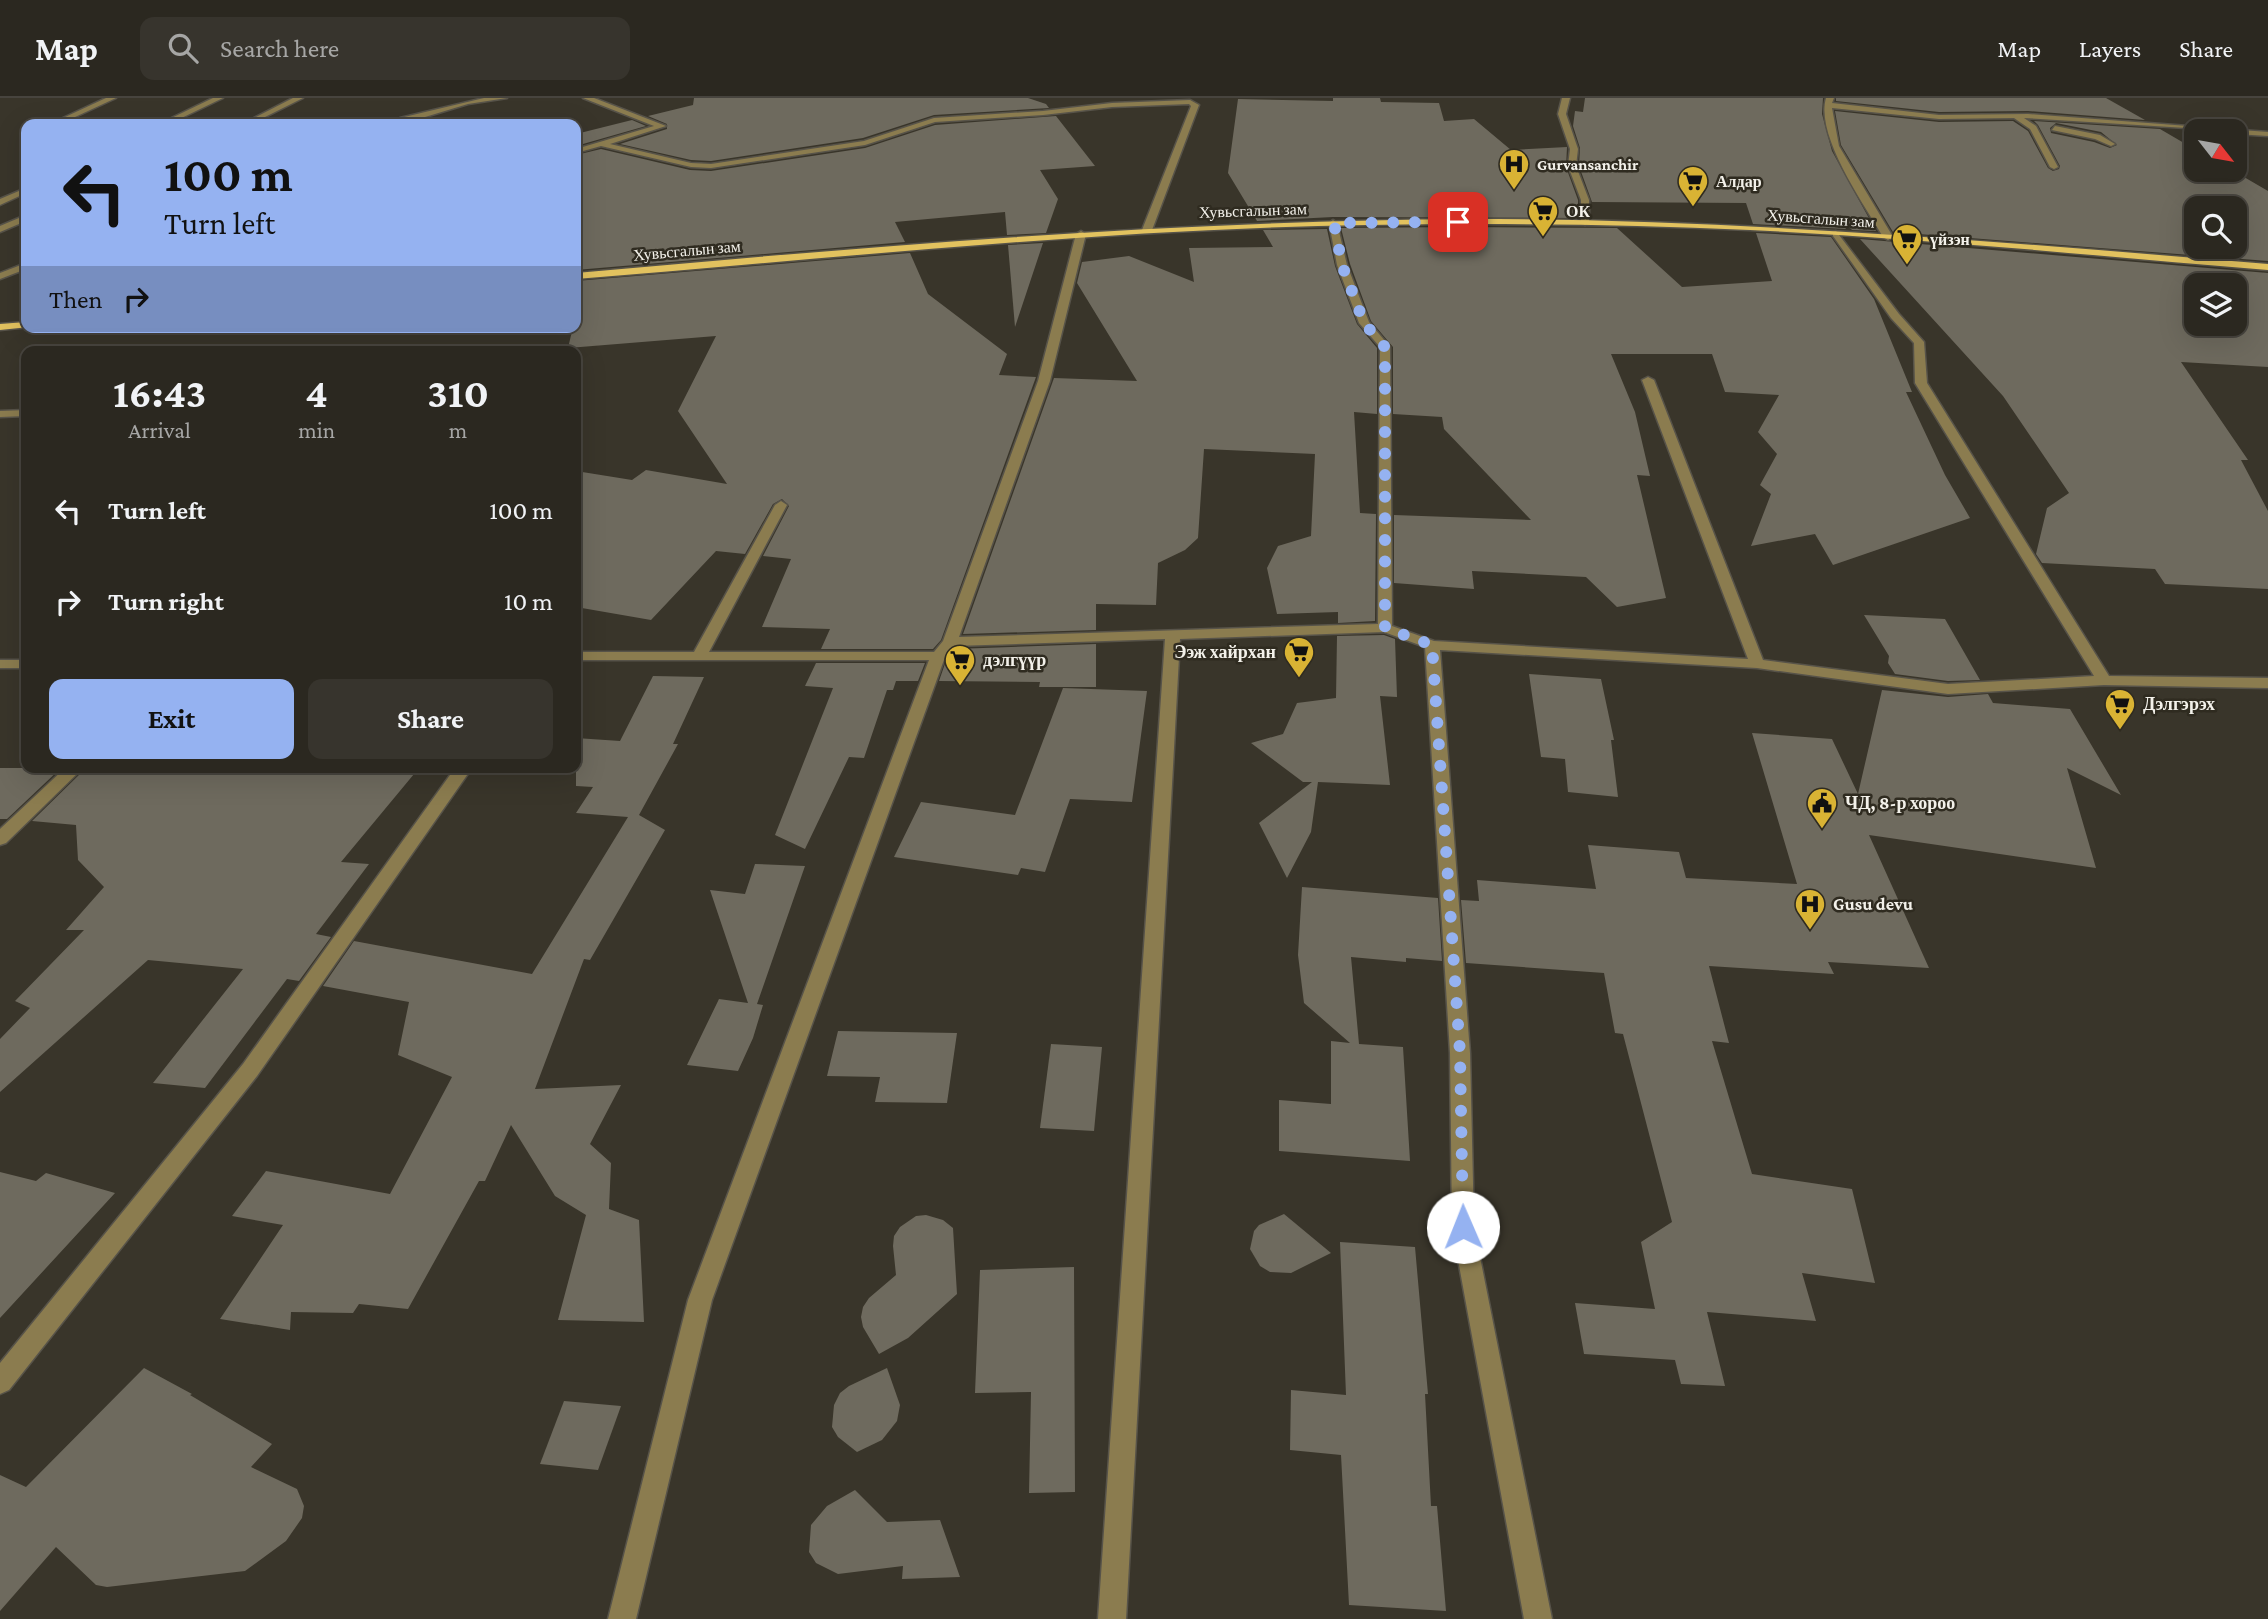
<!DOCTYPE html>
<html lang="en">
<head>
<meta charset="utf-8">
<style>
  :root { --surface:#2b2820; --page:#37342d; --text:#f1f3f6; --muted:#a6a6a5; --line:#47443e; --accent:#95b2f1 }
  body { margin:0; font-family:"Crimson Pro",serif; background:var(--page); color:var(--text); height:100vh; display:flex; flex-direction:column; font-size:26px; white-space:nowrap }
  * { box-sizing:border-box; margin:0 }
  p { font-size:23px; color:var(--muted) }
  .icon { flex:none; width:38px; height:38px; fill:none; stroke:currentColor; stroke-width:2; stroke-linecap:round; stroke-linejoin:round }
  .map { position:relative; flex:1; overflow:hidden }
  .details { position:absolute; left:21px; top:248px; width:560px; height:427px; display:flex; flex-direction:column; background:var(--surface); border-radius:14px; box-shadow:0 7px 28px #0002,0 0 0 2px var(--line) }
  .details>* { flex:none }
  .top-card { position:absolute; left:21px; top:21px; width:560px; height:214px; border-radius:14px; box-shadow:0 7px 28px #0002,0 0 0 2px var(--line); background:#95b2f1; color:#111; overflow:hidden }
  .needle { width:46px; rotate:121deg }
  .fabs { position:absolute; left:2184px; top:21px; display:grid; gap:14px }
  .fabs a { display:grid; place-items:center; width:63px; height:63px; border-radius:14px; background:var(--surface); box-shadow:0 7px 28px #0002,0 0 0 2px var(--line); font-size:35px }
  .pin { position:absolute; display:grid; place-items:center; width:60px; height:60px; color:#fff; margin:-30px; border-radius:14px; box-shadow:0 4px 10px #0006 }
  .me { position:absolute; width:77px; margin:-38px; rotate:359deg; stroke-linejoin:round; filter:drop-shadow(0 0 5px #0008) }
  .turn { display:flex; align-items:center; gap:24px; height:147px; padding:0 28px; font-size:32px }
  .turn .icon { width:91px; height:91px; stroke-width:2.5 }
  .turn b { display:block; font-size:49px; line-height:60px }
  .then { display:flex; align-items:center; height:66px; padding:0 28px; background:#0003; gap:14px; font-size:26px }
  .eta { display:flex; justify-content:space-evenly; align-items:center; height:119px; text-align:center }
  .eta b { font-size:42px; font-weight:700; line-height:49px }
  .action { display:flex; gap:14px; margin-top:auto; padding:14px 28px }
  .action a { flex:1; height:80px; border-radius:14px; background:var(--accent); color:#111; font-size:28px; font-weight:700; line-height:80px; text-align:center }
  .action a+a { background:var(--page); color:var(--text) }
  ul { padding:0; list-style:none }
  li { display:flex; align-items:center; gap:21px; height:91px; padding:0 28px }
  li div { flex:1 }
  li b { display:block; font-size:26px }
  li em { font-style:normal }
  header { display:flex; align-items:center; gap:42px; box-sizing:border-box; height:98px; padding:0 35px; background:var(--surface); border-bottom:2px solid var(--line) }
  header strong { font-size:33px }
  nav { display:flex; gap:38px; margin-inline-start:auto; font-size:24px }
  .search { width:490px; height:63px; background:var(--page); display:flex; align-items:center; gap:18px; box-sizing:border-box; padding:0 24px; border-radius:14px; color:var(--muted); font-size:26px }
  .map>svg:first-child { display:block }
  .building { fill:#6e6a5e; fill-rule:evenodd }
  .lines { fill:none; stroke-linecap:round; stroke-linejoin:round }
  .minor-casing { stroke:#575349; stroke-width:3 }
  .major-casing { stroke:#575349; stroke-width:3 }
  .minor { fill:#8b7c4f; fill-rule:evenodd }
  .major { fill:#e2c25f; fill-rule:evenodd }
  .route { stroke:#95b2f1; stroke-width:12; stroke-dasharray:0 21.6 }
  .labels { text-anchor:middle; stroke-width:5; stroke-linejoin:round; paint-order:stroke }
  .far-poi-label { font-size:16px; font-weight:bold; fill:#f3f1ea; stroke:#2f2b20; text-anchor:start }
  .far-street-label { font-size:16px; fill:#f3f1ea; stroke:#2f2b20 }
  .poi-label { font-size:18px; font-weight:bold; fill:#f3f1ea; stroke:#2f2b20; text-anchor:start }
</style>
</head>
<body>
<header>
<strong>Map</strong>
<div class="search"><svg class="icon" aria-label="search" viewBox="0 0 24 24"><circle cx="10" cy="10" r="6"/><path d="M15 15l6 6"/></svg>Search here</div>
<nav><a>Map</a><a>Layers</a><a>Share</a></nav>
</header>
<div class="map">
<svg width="2268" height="1521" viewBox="0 0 2268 1521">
  <rect width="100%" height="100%" fill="#39352a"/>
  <!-- building -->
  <g class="building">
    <polygon points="694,0 1028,0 1046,6 1049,10 934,17 863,40 711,63 691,62 620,46 667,31 667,26 648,18 693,7"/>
    <polygon points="1333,0 1380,0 1381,4 1439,5 1444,23 1474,21 1511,52 1567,49 1566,69 1578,102 1578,120 1333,119 1257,123 1228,75 1238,1 1333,3"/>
    <polygon points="1585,0 1823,0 1822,16 1832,53 1876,133 1852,132 1841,120 1846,131 1753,126 1746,105 1592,104 1579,68 1580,50 1573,28 1575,13 1583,14"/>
    <polygon points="1836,0 2106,0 2145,22 2028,13 1939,14 1836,3"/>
    <path d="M 1835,13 L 1939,24 L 2013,23 L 2028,33 L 2048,70 L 2053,73 L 2059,71 L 2060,68 L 2038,27 L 2034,23 L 2160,31 L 2196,52 L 2196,72 L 2232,72 L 2268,93 L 2268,163 L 1893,134 L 1841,47 ZM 2056,25 L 2101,34 L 2117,47 L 2110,50 L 2094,44 L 2051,35 L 2050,30 ZM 2196,110 L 2235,110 L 2235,149 L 2196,149 Z"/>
    <polygon points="1056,18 1095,68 1040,72 1058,101 1046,135 1007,137 1005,114 895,124 905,144 576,172 576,57 601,51 690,72 711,73 865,50 935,27"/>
    <polygon points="632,22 646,28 576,48 576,36"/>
    <polygon points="1462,129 1617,130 1682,189 1772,183 1756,135 1831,139 1874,201 1912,294 1906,294 1945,377 1970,420 1833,467 1815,436 1751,448 1771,396 1760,387 1777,356 1758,334 1779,297 1725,294 1712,256 1611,256 1635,314 1650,378 1637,377 1666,500 1617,509 1586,479 1472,473 1474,491 1394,485 1394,417 1531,422 1444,331 1442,319 1393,316 1393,249 1371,223 1350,166 1341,130"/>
    <polygon points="1327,131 1335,168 1357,226 1377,250 1377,316 1354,314 1360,415 1376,416 1375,523 1338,525 1338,514 1277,516 1267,470 1278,448 1311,438 1315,356 1204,351 1198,440 1185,452 1158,465 1156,507 1096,506 1096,532 963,536 1054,280 1137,283 1077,185 1082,164 1129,158 1194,184 1189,150 1273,149 1263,132"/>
    <path d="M 1860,141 L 2268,175 L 2268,269 L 2181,264 L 2248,362 L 2241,362 L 2268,413 L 2268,491 L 2165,486 L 2155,471 L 2042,465 L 2036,456 L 2047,410 L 2069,395 L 2003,298 ZM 2196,187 L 2235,187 L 2235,226 L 2196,226 Z"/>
    <polygon points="1043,145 1015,229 1008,147"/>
    <polygon points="910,155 928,196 1007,256 999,277 1036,279 941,542 933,551 821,551 830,531 762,529 791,461 763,458 789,408 782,401 773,406 745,456 716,453 651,522 576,509 576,373 632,382 646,372 727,386 678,313 716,238 568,250 573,229 576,229 576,183"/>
    <polygon points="1864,517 1945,521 1980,582 1948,583 1895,576 1888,565 1889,558"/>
    <polygon points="1384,537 1395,541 1397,599 1380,598 1390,687 1318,684 1311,734 1287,780 1259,725 1312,684 1303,684 1251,645 1283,636 1297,605 1336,600 1337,538"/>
    <polygon points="1096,546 1096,589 1039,589 1040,584 939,583 947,560 955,551"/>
    <polygon points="816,565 925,565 918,583 896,583 893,592 887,592 864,660 849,659 805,751 775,737 833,590 805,588"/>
    <polygon points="1529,576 1601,581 1614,642 1611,642 1618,699 1568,694 1565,661 1541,659"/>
    <polygon points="653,578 704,579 673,646 678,646 639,717 665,732 590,862 584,861 535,991 621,987 590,1046 611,1065 609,1111 639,1122 644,1224 558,1222 586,1117 555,1098 511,1027 485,1083 479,1083 408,1211 359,1206 353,1215 291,1214 290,1232 220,1221 283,1127 232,1118 266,1073 390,1096 452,979 398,957 409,904 323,888 354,843 532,876 628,719 576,715 593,689 576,688 576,640 620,643"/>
    <polygon points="1063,590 1147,593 1132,704 1070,701 1045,774 1021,770 1018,777 894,759 921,704 1015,717"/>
    <polygon points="1882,592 1948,599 1988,596 1993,605 2070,611 2121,697 2067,670 2096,770 1869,737 1929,870 1828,864 1834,876 1709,868 1729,945 1712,943 1752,1076 1852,1091 1875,1185 1802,1175 1816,1223 1707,1214 1725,1288 1681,1286 1675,1262 1584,1256 1575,1205 1655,1211 1641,1144 1672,1124 1623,936 1615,935 1604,875 1466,865 1461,802 1479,803 1477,782 1596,791 1588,747 1679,754 1686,780 1797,786 1752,635 1832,641 1858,696"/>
    <polygon points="0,670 61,670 7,721 0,721"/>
    <polygon points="86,670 419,670 341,764 369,766 316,836 331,839 299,883 287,881 205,990 153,985 243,871 148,862 0,994 0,941 30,910 15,903 84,832 66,832 104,789 78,762 76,727 32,723"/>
    <polygon points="755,766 805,768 757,906 763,907 753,940 738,973 687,967 719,901 748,905 710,792 745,796"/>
    <polygon points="1302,789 1438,800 1442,863 1406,860 1406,864 1351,859 1359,946 1403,949 1410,1063 1279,1053 1279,1002 1331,1006 1331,943 1350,945 1304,905 1298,857"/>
    <polygon points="838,933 957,935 947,1005 875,1004 880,979 827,978"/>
    <polygon points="1051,946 1102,949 1094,1033 1040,1030"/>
    <polygon points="0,1074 36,1083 46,1075 115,1095 0,1220"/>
    <polygon points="1284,1116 1331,1155 1291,1175 1270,1174 1260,1168 1250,1151 1254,1133 1259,1127"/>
    <polygon points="926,1117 943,1122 953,1130 957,1196 908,1240 879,1256 863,1229 861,1219 863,1209 869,1200 896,1177 893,1148 894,1138 900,1129 916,1118"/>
    <polygon points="1340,1144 1415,1149 1428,1296 1425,1296 1431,1408 1437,1408 1446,1513 1349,1507 1341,1357 1290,1352 1291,1292 1346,1297"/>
    <polygon points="1074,1169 1075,1394 1029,1395 1031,1294 975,1295 980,1172"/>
    <polygon points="144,1270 192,1296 190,1297 272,1346 251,1369 297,1391 304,1408 302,1420 286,1443 245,1473 107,1489 96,1487 56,1449 0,1513 0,1377 26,1389"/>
    <polygon points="887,1270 900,1307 897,1323 882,1342 857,1354 838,1339 832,1329 834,1307 840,1295 849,1288"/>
    <polygon points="564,1303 621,1308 598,1372 540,1366"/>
    <polygon points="855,1392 887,1424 940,1422 960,1479 902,1481 903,1468 838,1476 816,1465 809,1454 811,1427 827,1408"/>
  </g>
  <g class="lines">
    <!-- minor casing -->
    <g class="minor-casing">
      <g id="minor">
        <polygon points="106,0 116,0 60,26 50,26"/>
        <polygon points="213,0 223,0 169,26 159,26"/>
        <polygon points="293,0 303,0 251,26 242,26"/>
        <polygon points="484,0 507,0 468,6 402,26 394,26 400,20"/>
        <polygon points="583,0 594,0 666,28 610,46 691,65 711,66 864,43 934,20 1043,13 1112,5 1190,2 1199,7 1152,132 1147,135 1142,132 1191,8 1189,6 1112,9 1043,17 935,24 865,47 711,70 691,69 601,48 576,55 576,51 654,28"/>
        <polygon points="1562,0 1570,0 1566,16 1578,51 1576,68 1589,102 1589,124 1585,127 1581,124 1581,102 1568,68 1570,51 1558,16"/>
        <path d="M 1826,0 L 1834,0 L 1832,5 L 1939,17 L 2028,16 L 2268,34 L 2268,38 L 2235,36 L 2235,33 L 2024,20 L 2036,28 L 2058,69 L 2054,71 L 2050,69 L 2030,31 L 2014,20 L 1939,21 L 1832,10 L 1839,48 L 1893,139 L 1888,142 L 1883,139 C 1864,106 1815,38 1826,0 Z"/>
        <polygon points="2055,28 2100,37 2115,46 2111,48 2095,41 2052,32"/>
        <polygon points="26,90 26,95 0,107 0,101"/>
        <polygon points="26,117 26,123 0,134 0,128"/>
        <polygon points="1333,122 1337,125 1347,167 1369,224 1390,249 1392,528 1434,543 1748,561 1642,282 1648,279 1654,282 1763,562 1948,586 2094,578 1915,285 1914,245 1891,220 1833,138 1833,134 1836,133 1899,216 1924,244 1927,285 2109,578 2268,580 2268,590 2104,587 1948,596 1757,570 1440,552 1470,955 1474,1129 1552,1521 1524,1521 1452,1129 1450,955 1425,549 1384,534 1180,541 1126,1521 1098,1521 1165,541 954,548 945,559 712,1202 636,1521 608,1521 688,1202 929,562 576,562 576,554 694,554 775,407 781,403 787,407 709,554 934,554 943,543 1038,283 1076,136 1081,133 1086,136 1050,283 959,539 1378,526 1380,249 1359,225 1337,167 1329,125"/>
        <polygon points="26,165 26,171 0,181 0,175"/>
        <polygon points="26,312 26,318 0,319 0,313"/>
        <rect x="0" y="562" width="26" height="8"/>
        <polygon points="65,670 83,670 6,745 0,747 0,731"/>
        <polygon points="455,670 472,670 257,978 9,1292 0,1296 0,1265 243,966"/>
      </g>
    </g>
    <!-- major casing -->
    <g class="major-casing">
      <g id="major">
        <path d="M 1470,121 C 1737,121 2002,144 2268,166 L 2268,172 C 2095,158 1923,140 1750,132 C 1622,126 1494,125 1366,127 C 1102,131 839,160 576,181 L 576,175 C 874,148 1171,123 1470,121 Z"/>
        <polygon points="26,224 26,229 29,229 0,232 0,226"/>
      </g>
    </g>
    <!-- minor -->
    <use href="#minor" class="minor"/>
    <!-- major -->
    <use href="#major" class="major"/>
  </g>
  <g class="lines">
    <!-- route -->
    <polyline class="route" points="1458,124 1334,125 1342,167 1364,225 1385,249 1385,530 1432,547 1460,955 1463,1129"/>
  </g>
  <!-- icons -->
  <defs>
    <g id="hospital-pin" transform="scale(1.575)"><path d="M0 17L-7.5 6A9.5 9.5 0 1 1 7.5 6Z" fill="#d9b334" stroke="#2f2b20"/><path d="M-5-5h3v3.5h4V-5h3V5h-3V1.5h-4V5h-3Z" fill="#111"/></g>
    <g id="supermarket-pin" transform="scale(1.575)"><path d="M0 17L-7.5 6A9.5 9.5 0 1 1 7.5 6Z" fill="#d9b334" stroke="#2f2b20"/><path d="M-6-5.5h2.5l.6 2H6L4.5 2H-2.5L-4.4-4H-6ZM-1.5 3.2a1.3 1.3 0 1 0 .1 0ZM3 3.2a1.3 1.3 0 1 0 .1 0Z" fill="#111"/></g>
    <g id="civic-pin" transform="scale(1.575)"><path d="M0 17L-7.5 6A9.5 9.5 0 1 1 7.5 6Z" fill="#d9b334" stroke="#2f2b20"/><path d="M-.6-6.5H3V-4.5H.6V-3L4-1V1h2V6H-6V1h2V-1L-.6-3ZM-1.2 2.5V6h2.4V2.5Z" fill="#111"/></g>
  </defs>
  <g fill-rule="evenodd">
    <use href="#hospital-pin" x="1514" y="66"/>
    <use href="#supermarket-pin" x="1693" y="83"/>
    <use href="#supermarket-pin" x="1543" y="113"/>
    <use href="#supermarket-pin" x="1907" y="141"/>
    <use href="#supermarket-pin" x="1299" y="554"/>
    <use href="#supermarket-pin" x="960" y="562"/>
    <use href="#supermarket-pin" x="2120" y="606"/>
    <use href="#civic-pin" x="1822" y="705"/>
    <use href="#hospital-pin" x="1810" y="806"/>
  </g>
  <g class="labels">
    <!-- far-poi labels -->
    <g class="far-poi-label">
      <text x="1537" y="72">Gurvansanchir</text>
      <text x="1716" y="89">Алдар</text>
      <text x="1566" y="119">ОК</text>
      <text x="1930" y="147">үйзэн</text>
    </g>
    <!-- far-street labels -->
    <g class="far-street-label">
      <text transform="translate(1253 112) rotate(-2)" y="6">Хувьсгалын зам</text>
      <text transform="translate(1821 120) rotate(4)" y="6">Хувьсгалын зам</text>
      <text transform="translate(687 152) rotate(-5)" y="6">Хувьсгалын зам</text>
    </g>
    <!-- poi labels -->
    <g class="poi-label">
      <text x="1276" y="560" text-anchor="end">Ээж хайрхан</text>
      <text x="983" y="568">дэлгүүр</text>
      <text x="2143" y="612">Дэлгэрэх</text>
      <text x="1845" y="711">ЧД, 8-р хороо</text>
      <text x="1833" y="812">Gusu devu</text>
    </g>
  </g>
</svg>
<div class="fabs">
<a><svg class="needle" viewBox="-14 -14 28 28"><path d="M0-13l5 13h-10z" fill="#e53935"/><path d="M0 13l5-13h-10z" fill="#a6a6a5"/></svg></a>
<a><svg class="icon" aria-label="search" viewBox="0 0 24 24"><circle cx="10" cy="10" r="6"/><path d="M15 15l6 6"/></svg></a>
<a><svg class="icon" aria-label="layers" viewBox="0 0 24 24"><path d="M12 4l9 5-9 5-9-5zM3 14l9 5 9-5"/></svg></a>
</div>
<div class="pin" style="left:1458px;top:124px;background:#d93025"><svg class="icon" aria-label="arrive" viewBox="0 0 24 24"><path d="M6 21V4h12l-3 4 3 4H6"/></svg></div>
<svg class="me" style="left:1463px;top:1129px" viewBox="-20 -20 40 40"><circle r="19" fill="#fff"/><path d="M0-13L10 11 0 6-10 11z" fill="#95b2f1"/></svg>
<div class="top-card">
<div class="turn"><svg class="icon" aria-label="left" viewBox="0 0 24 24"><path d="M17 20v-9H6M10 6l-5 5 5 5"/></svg><div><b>100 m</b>Turn left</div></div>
<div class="then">Then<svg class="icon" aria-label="right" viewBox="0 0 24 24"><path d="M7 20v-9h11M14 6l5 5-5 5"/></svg></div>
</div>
<section class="details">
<div class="eta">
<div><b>16:43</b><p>Arrival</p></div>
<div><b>4</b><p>min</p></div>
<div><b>310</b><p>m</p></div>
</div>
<ul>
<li><svg class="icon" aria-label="left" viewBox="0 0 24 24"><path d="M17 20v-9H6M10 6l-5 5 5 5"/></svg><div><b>Turn left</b></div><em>100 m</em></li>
<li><svg class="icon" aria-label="right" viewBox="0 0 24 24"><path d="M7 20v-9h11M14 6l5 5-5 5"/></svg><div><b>Turn right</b></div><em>10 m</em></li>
</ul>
<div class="action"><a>Exit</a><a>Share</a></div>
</section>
</div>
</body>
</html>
